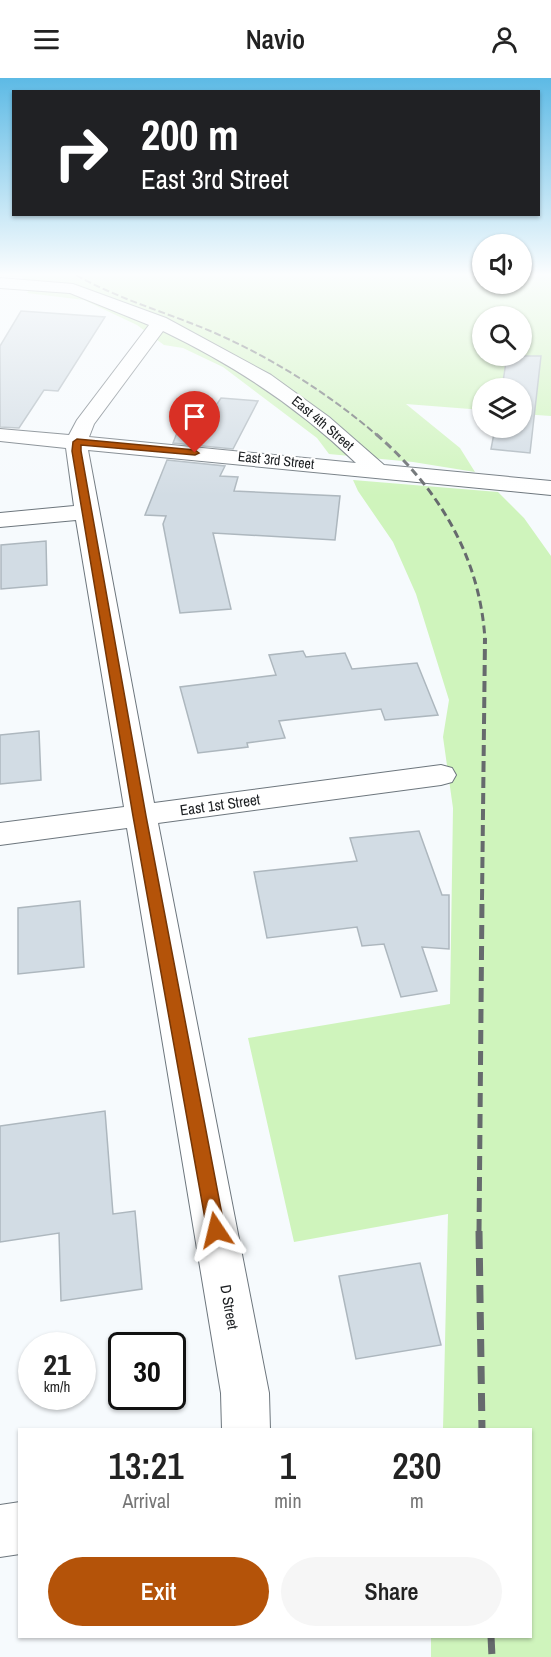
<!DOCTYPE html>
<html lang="en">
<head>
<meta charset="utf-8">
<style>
  :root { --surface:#fff; --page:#f6f6f6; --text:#222; --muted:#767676; --accent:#b45309 }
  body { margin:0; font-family:"Archivo Narrow",sans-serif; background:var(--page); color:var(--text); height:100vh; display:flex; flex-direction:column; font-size:22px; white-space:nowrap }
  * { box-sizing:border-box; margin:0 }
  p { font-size:20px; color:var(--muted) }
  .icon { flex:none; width:33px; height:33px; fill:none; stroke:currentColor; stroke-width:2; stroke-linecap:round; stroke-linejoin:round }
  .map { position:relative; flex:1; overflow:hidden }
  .panel { position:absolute; left:18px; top:1350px; width:514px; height:210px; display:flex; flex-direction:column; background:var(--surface); border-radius:0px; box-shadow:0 2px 4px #0004 }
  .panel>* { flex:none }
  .banner { position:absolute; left:12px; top:12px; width:528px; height:126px; border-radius:0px; box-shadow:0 2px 4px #0004; background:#202124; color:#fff; overflow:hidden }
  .fabs { position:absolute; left:472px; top:156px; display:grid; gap:12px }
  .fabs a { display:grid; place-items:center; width:60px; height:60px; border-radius:50%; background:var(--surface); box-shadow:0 2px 4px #0004; font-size:30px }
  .speed { position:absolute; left:18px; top:1254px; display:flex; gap:12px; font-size:30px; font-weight:700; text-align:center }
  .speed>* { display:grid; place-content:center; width:78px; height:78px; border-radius:50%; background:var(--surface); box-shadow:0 2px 4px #0004; line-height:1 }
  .speed small { font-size:15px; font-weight:400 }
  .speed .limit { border:3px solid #111; border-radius:9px; background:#fff; color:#111 }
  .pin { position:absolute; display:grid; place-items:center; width:51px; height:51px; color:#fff; margin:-62px -26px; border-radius:50% 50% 50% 0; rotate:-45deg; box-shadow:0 0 6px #0007 }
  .pin .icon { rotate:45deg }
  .me { position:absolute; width:66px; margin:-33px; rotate:350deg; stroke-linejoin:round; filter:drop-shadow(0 0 4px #0008) }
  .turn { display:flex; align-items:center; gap:21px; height:126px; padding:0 30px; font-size:27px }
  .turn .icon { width:78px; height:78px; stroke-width:2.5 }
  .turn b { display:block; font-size:42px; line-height:51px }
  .eta { display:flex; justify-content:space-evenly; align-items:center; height:102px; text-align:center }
  .eta b { font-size:36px; font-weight:600; line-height:42px }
  .button { display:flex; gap:12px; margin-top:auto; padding:12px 30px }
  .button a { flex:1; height:69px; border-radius:36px; background:var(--accent); color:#fff; font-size:24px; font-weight:600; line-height:69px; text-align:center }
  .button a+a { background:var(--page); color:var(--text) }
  header { display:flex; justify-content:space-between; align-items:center; height:78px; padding:0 30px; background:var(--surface); font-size:27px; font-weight:600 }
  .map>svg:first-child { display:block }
  .green { fill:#cff4bc; fill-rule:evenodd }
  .building { fill:#d2dce4; stroke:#adb7be; stroke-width:1.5 }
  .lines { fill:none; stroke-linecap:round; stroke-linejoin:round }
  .street-casing { stroke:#6d767d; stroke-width:2 }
  .street { fill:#fff; fill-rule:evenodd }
  .rail-far4 { stroke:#666a6d; stroke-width:2; stroke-dasharray:7 3; stroke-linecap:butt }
  .rail-far3 { stroke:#666a6d; stroke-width:3; stroke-dasharray:8 4.5; stroke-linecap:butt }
  .rail-far2 { stroke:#666a6d; stroke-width:4; stroke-dasharray:11 5; stroke-linecap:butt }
  .rail-far1 { stroke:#666a6d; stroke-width:5; stroke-dasharray:14 7; stroke-linecap:butt }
  .rail { stroke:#666a6d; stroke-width:7; stroke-dasharray:18 9; stroke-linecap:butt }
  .route { fill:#b45309; stroke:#753606; stroke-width:1.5 }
  .labels { text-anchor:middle; stroke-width:4.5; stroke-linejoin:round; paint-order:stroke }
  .far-street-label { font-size:14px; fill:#1b1e21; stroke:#fff }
  .street-label { font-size:15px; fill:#1b1e21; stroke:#fff }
</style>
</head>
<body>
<header><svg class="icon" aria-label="menu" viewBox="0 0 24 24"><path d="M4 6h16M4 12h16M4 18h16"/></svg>Navio<svg class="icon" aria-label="person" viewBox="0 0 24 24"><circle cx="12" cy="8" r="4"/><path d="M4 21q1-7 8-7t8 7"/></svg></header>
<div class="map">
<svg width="551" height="1579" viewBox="0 0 551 1579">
  <rect width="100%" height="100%" fill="#f6fafd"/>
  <!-- green -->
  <g class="green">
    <path d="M 483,197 L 483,206 L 522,206 L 522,197 L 551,197 L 551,338 L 522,336 L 522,310 L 483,310 L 483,332 L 406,326 L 460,370 L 475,394 L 413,384 L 329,376 L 317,360 L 223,289 L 183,270 L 164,267 L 137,247 L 84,222 L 27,215 L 30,211 L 22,199 L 0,198 ZM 483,238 L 522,238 L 522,278 L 483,278 Z"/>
    <polygon points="353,402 498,414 524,440 551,478 551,1579 431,1579 431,1559 531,1558 531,1352 443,1351 448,1136 294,1164 248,960 450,926 453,730 443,659 449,622 416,516 393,464 358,413"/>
  </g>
  <!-- building -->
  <g class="building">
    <polygon points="21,233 105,239 58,313 44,312 19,350 0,349 0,268"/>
    <polygon points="507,278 541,278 530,375 491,371 495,350 522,350 522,310 502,310"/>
    <polygon points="221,320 258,323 233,371 173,365 189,324 217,326"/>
    <polygon points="167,382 225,388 220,398 238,399 234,413 340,418 335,462 213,455 231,531 180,535 163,446 166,438 145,437"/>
    <polygon points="46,463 47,507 1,511 1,467"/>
    <polygon points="303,573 306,579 345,575 352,591 417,585 438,637 385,642 381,631 279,643 285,660 247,665 248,669 198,675 180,609 276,597 269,577"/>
    <polygon points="39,653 41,702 0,706 0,657"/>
    <polygon points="419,753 442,817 449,817 449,871 422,869 437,913 401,919 384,866 362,868 357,849 267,860 254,794 357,783 350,760"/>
    <polygon points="80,823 84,889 18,896 18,830"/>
    <polygon points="105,1033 113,1136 135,1133 142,1211 61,1223 59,1155 0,1164 0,1048"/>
    <polygon points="420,1185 441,1267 356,1281 339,1198"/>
  </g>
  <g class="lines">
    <!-- street casing -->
    <g class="street-casing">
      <g id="street">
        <path d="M 0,200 L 73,206 L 166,240 L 271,297 L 329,339 L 384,387 L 551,403 L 551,417 L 88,372 L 154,725 L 441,687 L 452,690 L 456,697 L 452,704 L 441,707 L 158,745 L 269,1315 L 270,1352 L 222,1352 L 221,1315 L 127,750 L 0,767 L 0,745 L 124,729 L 76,442 L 0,449 L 0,435 L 74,428 L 66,370 L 0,363 L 0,351 L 69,357 L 77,342 L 149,247 L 70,215 L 0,210 ZM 163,253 C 234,287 299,330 356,385 L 89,359 L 94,346 Z"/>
        <polygon points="20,1424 20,1476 0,1479 0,1427"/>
      </g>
    </g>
    <!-- street -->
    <use href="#street" class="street"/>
    <!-- rail-far4 -->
    <path class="rail-far4" d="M 76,197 C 120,222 169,235 215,255 C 274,281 329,316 378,358"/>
    <!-- rail-far3 -->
    <path class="rail-far3" d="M 376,356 C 438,410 480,478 485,562"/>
    <!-- rail-far2 -->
    <polyline class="rail-far2" points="482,822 485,560"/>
    <!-- rail-far1 -->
    <polyline class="rail-far1" points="479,1155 482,820"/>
    <!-- rail -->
    <g class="rail">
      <polyline points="479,1153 482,1352"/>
      <polyline points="491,1558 492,1579"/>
    </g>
  </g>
  <!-- sky -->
  <linearGradient id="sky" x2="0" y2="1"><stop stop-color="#5dbae5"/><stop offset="0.47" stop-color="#fbfdfe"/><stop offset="1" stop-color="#fbfdfe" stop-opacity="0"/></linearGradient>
  <rect width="551" height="418" fill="url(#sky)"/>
  <!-- route -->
  <polygon class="route" points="77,361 195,372 199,375 195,377 81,367 81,373 146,738 225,1152 222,1157 216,1160 209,1157 207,1152 133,738 72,373 73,364"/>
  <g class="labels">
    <!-- far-street labels -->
    <g class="far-street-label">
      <text transform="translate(323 345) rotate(40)" y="5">East 4th Street</text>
      <text transform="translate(276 382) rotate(6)" y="5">East 3rd Street</text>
    </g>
    <!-- street labels -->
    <g class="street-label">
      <text transform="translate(220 727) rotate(-8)" y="5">East 1st Street</text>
      <text transform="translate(229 1229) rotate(80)" y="5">D Street</text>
    </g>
  </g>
</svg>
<div class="fabs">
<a><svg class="icon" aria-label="sound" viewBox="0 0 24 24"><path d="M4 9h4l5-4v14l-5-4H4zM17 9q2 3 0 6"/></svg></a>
<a><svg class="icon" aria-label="search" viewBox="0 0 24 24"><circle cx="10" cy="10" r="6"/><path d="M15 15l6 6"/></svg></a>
<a><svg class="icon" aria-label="layers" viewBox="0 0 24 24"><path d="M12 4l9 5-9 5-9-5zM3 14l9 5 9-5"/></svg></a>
</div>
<div class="speed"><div>21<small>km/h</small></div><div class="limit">30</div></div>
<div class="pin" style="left:195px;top:375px;background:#d93025"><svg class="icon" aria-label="arrive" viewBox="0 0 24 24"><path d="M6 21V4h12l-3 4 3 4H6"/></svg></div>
<svg class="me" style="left:216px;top:1152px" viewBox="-20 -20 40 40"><path d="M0-17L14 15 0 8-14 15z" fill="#b45309" stroke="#fff" stroke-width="4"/></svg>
<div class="banner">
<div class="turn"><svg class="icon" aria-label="right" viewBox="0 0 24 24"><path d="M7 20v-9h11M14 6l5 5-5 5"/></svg><div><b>200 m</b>East 3rd Street</div></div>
</div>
<section class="panel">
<div class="eta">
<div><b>13:21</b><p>Arrival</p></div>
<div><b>1</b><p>min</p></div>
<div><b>230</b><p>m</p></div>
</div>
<div class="button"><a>Exit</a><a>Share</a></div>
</section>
</div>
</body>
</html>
